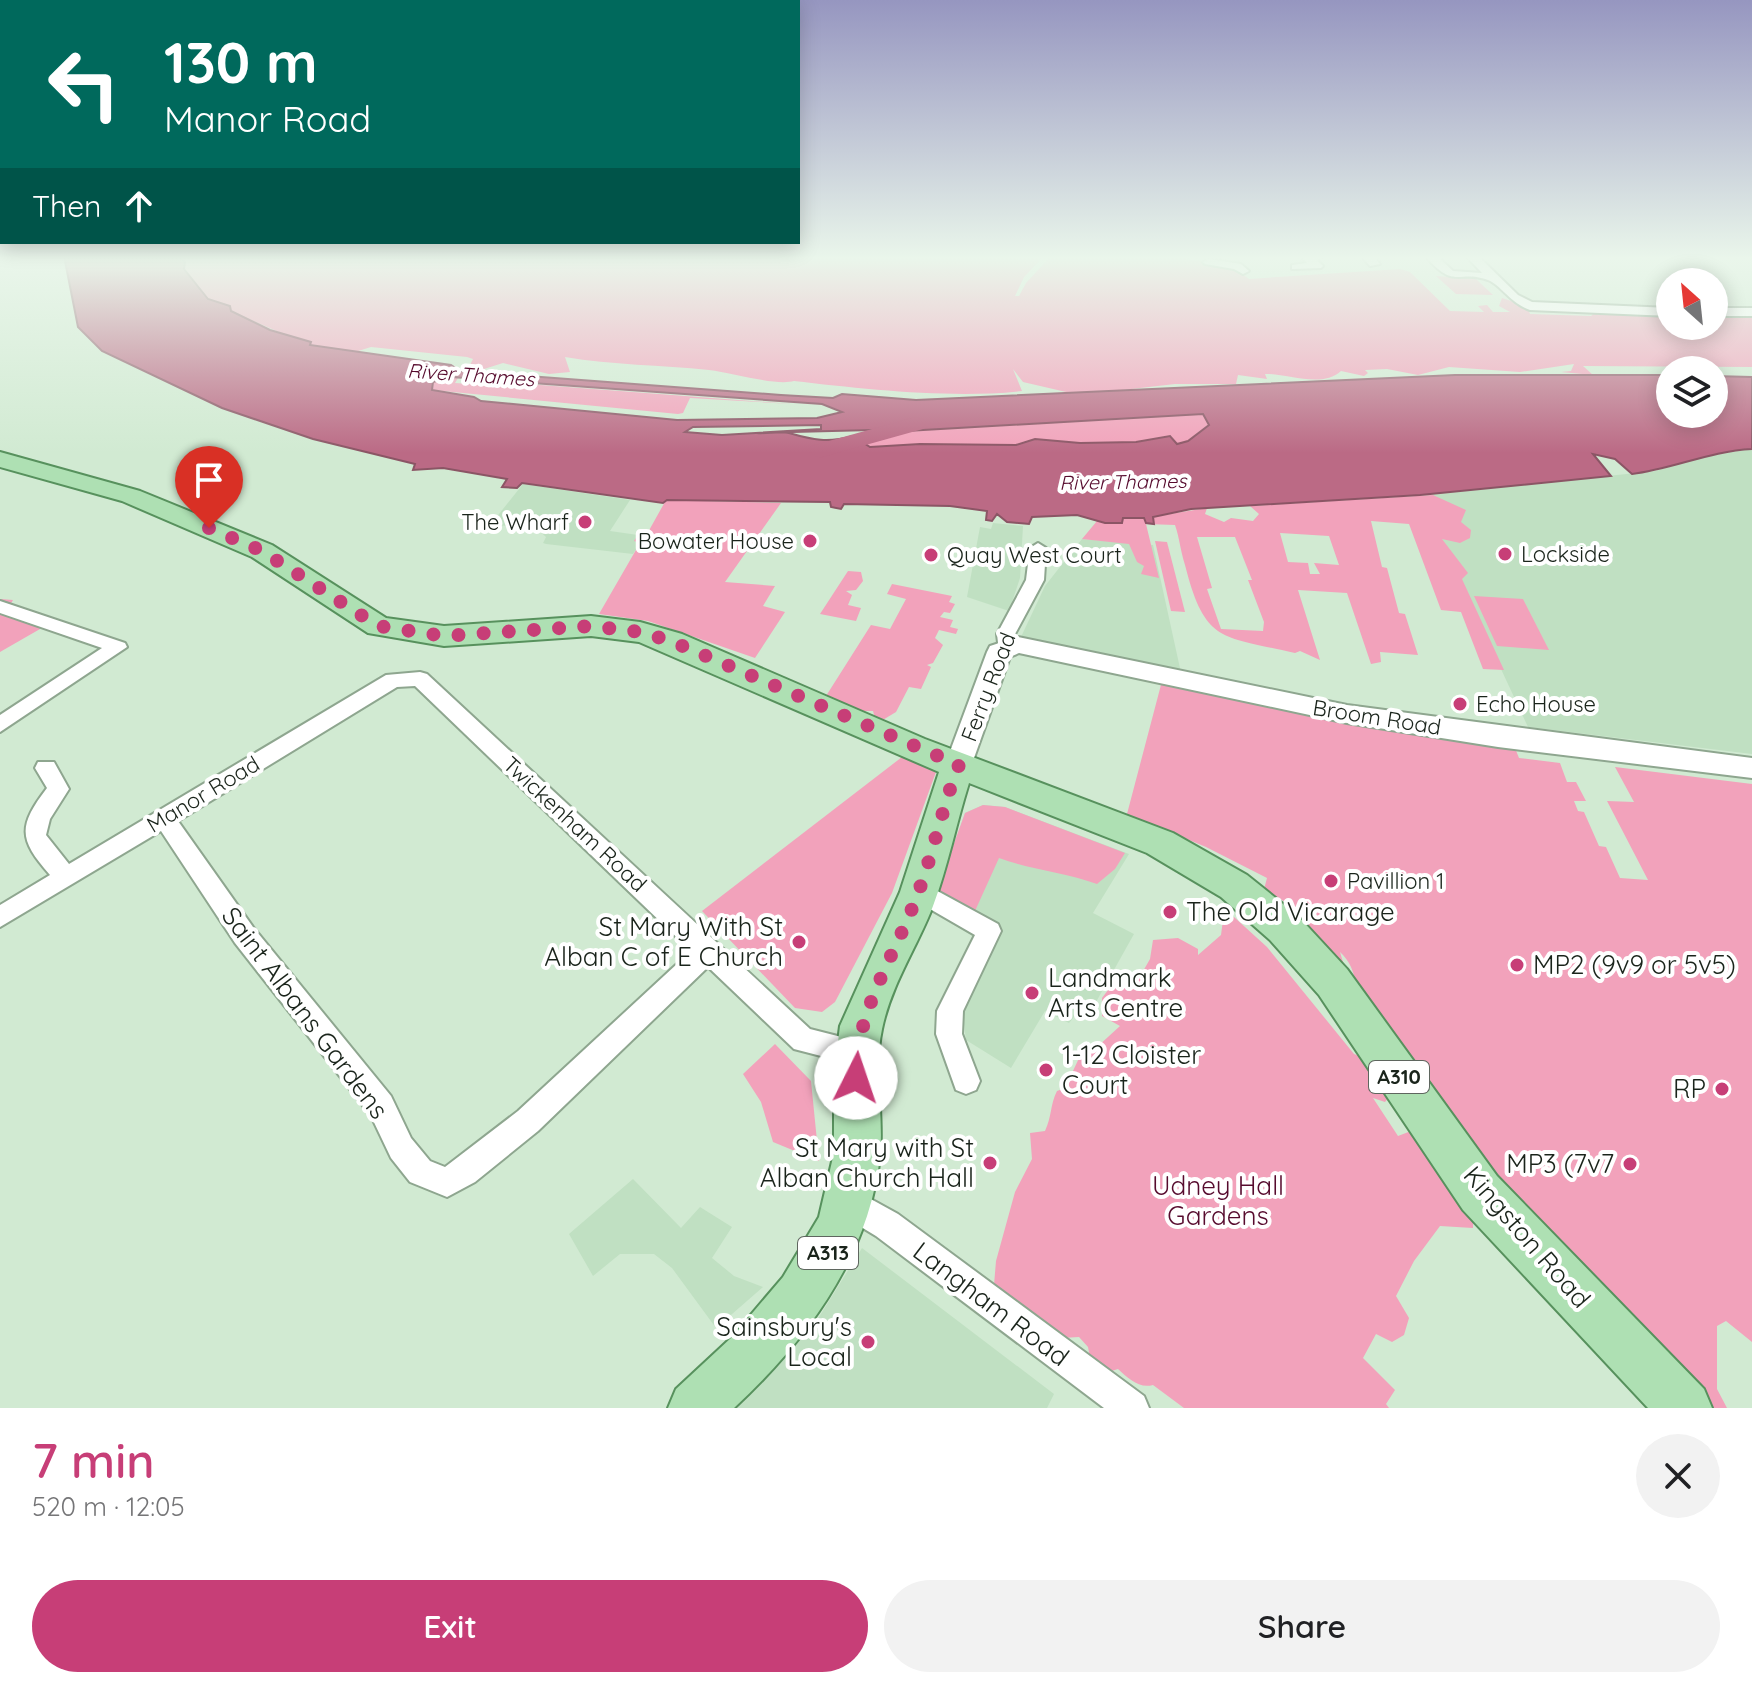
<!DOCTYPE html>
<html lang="en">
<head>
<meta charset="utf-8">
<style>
  :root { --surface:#fff; --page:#f2f2f2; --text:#202124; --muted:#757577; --accent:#c73e77 }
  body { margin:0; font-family:Quicksand,sans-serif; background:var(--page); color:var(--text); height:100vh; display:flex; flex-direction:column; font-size:30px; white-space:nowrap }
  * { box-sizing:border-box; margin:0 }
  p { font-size:26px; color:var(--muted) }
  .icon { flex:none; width:44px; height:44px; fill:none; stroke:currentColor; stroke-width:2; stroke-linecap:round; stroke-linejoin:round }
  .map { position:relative; height:1408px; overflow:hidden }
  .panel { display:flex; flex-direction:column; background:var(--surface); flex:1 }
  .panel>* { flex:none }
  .top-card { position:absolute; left:0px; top:0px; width:800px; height:244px; box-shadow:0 4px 20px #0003; background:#00695c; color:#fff; overflow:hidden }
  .needle { width:52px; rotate:333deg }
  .tools { position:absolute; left:1656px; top:268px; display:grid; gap:16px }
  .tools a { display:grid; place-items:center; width:72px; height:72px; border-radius:50%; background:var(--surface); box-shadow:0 4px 20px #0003; font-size:40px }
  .pin { position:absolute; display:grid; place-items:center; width:68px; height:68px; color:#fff; margin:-82px -34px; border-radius:50% 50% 50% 0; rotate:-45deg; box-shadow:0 0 8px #0007 }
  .pin .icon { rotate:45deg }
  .me { position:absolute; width:88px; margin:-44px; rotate:4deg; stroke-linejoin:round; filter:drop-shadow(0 0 6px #0008) }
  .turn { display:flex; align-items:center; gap:28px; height:168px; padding:0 32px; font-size:36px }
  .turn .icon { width:104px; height:104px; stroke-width:2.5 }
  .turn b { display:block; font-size:56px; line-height:68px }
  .then { display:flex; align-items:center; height:76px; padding:0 32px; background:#0003; gap:16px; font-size:30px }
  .round { display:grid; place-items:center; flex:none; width:84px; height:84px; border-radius:42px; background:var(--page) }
  .summary { display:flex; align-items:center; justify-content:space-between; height:136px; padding:0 32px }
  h1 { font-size:48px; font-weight:600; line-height:60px; color:var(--accent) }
  .cta { display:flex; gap:16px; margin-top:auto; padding:16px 32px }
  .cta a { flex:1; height:92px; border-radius:48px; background:var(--accent); color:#fff; font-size:32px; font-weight:600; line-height:92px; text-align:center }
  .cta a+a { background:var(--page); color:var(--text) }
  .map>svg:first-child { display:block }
  .built { fill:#c0e0c2 }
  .green { fill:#f2a2bb; fill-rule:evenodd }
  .water { fill:#bb6a85; stroke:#8b5565; stroke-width:2; fill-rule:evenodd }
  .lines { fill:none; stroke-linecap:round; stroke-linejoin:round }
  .river { fill:#bb6a85; fill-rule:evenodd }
  .minor-casing { stroke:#8ea68f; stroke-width:4 }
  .tertiary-casing { stroke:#8ea68f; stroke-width:4 }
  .primary-casing { stroke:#57915d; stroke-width:4 }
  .minor { fill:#fff; fill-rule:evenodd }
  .tertiary { fill:#fff; fill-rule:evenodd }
  .primary { fill:#aee0b3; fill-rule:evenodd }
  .route { stroke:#c73e77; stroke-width:14; stroke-dasharray:0 25.2 }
  .poi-dot { fill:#c73e77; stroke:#fff; stroke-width:3 }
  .labels { text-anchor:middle; stroke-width:8; stroke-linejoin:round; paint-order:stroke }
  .far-water-label { font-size:20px; font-style:italic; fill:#560a2d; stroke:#fff }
  .shield { fill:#fff; stroke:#5f665f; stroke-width:2 }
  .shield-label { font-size:20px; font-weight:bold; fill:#1a241b }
  .poi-label { font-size:22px; fill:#1a241b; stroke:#fff; text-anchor:start }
  .street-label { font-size:22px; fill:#1a241b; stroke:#fff }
  .near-poi-label { font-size:26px; fill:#1a241b; stroke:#fff; text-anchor:end }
  .near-street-label { font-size:26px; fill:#1a241b; stroke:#fff }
  .near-park-label { font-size:26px; fill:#570b2e; stroke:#fff }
</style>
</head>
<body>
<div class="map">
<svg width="1752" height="1408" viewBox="0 0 1752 1408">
  <rect width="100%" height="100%" fill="#d1ead2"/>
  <!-- built -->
  <g class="built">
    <polygon points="1752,449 1752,754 1528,727 1420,495 1656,471 1704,455"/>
    <polygon points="523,484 630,500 610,531 638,535 635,541 640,543 633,554 546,544 543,543 546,537 538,530 491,524"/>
    <polygon points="993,523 1023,526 1020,578 1009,611 967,597 980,527 991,529"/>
    <polygon points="1082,539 1153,545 1181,673 1021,637 1045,586"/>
    <polygon points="983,805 1005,807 1129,854 1093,913 1134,934 1091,1011 1074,1017 1069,1023 1045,1011 1011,1068 966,1040 963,1016 977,971 990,947 932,911 965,813"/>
    <polygon points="633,1179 681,1228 700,1207 732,1227 712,1258 734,1276 763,1287 716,1328 672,1268 654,1254 620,1254 593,1276 569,1234"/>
    <polygon points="862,1248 1054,1394 1047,1408 735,1408 814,1325"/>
  </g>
  <!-- green -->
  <g class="green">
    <path d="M 177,256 L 1044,256 L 1024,277 L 1015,296 L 1019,296 L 1026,283 L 1051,256 C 1099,256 1212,249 1249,279 L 1400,269 L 1410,272 L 1450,311 L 1484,312 L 1478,306 L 1487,305 L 1493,312 L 1510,312 L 1499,306 L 1502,298 L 1527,306 L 1530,314 L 1591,316 L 1597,311 L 1670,315 L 1670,326 L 1714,326 L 1714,316 L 1752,316 L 1752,367 L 1583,366 L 1593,375 L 1561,372 L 1571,371 L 1574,364 L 1520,372 L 1449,367 L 1418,375 L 1387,369 L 1365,370 L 1368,373 L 1364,376 L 1341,371 C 1322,389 1286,373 1265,374 L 1267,379 L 1238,375 L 1236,384 L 1175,384 L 1079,395 L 1023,382 L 1013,369 L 1022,391 C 953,399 863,389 794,381 C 776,386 733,373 709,370 C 661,365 612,365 565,357 L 570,372 L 549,374 L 503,363 L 484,369 L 469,367 L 473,359 L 467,357 L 371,347 L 355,352 L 309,345 L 230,311 L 229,306 L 208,299 L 184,269 L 185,262 Z"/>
    <polygon points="1436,276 1476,279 1493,295 1456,294"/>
    <polygon points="451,377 458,378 455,383 471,384 474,380 792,404 690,398 683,413 678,414 432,390 433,382"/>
    <polygon points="1203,414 1209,425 1188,441 1176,444 1170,436 1136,442 1080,443 1035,439 1016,445 920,444 870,447 853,436 872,430 881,439 905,431"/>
    <path d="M 1433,495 L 1466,510 L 1461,522 L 1471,530 L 1470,538 L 1460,543 L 1442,539 L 1468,573 L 1462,579 L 1504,670 L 1483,669 L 1461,612 L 1441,610 L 1409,524 L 1371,521 L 1382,567 L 1387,568 L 1399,613 L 1405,614 L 1418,655 L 1380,652 L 1381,662 L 1371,664 L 1347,593 L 1298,590 L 1320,660 L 1300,651 L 1295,653 C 1222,636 1205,644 1185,565 C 1180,549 1180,540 1175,525 L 1146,524 L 1159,578 L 1141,574 L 1144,566 L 1137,562 L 1129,544 L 1082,539 L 1097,521 L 1122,522 L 1122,518 L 1145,518 L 1207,508 L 1205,514 L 1224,522 L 1231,518 L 1253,521 L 1259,514 L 1250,506 ZM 1280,533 L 1329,536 L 1339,565 L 1314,563 L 1320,574 L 1310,574 L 1308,563 L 1288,562 ZM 1197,537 L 1235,537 L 1252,580 L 1248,580 L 1264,622 L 1263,631 L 1221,629 L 1207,589 L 1212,588 Z"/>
    <polygon points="666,500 781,503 725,582 775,586 763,606 785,612 755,658 648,621 599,614 640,543 634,541 638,535 647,534"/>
    <polygon points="1155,541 1167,542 1185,612 1171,611"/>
    <polygon points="848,571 861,572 863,581 856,590 846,591 852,595 848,605 861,608 856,621 820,614"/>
    <polygon points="892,584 952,596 949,602 955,604 950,613 944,612 940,617 953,620 950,627 958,629 956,634 939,630 935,638 943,645 933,663 927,665 931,667 921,689 909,687 896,712 881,721 875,718 873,711 858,711 826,696 871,625 890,629 906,599 887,594"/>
    <polygon points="1474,596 1523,599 1549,650 1497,646"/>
    <polygon points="0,599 13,600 10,605 39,622 40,629 0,652"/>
    <path d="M 1162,681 L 1515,748 L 1519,758 L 1560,763 L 1567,782 L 1576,782 L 1586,801 L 1574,801 L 1578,811 L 1584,812 L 1599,846 L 1606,847 L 1620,878 L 1648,880 L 1607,801 L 1634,802 L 1615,767 L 1752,784 L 1752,1342 L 1726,1321 L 1717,1326 L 1717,1389 L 1727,1408 L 1692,1408 L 1528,1228 L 1356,985 C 1354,972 1350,961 1340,952 L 1345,969 L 1305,929 L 1287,902 L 1263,893 L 1267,878 L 1206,847 L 1127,814 Z"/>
    <polygon points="902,757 936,772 892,893 835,1002 822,1012 795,1008 702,911"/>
    <path d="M 983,805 L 1005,807 L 1125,853 L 1115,869 L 1097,884 C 1065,872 1032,870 999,858 L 975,911 L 936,893 L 965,813 Z"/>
    <path d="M 1234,917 L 1267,947 L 1354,1054 L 1372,1061 L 1394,1091 L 1385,1102 L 1373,1098 L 1398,1136 L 1411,1131 L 1473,1209 L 1473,1228 L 1440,1226 L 1414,1261 L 1396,1296 L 1409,1318 L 1404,1335 L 1392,1342 L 1376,1334 L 1363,1358 L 1395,1390 L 1386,1404 L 1389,1408 L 1184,1408 L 1153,1385 C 1139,1389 1128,1378 1118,1369 L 1105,1373 L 1091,1363 L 1088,1347 L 1079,1337 L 1062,1338 L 998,1295 L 994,1285 L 996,1261 L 1015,1192 L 1032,1159 L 1030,1133 L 1045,1131 C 1052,1116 1050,1105 1057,1091 L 1065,1088 L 1080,1056 L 1085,1058 L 1120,1026 L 1102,1016 L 1102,998 L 1111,986 L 1134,987 L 1150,959 L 1153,940 L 1178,938 L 1198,949 L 1198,955 L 1221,935 L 1223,920 Z"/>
    <polygon points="775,1044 811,1081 819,1161 773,1142 761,1102 743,1074"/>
  </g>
  <!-- water -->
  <path class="water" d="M 64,256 L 177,256 L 185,262 L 184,269 L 208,299 L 230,306 L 231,311 L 270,330 L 311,342 L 310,345 L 451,365 L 460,371 L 781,395 L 833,398 L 842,394 L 916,400 L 1455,375 L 1670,375 L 1670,414 L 1714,414 L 1714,376 L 1752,377 L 1752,449 C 1710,451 1673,469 1632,474 L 1615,459 L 1593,454 L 1611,476 L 1420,495 L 1191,509 L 1153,517 L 1154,524 L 1146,523 L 1144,518 L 1123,518 L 1122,523 L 1105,523 L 1077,515 L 1032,517 L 1029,524 L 1007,522 L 997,514 L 992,521 L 986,520 L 987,511 L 950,506 L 844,504 L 841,509 L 831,507 L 830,502 L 667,500 L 663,503 L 522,483 L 517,488 L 502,487 L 507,479 L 443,468 L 413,470 L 415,464 L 313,439 L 222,408 L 102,351 L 78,327 ZM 451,377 L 822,404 L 842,412 L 817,418 L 677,420 L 481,401 L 474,397 L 432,390 L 433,382 ZM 1203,414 L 1209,425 L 1188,441 L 1177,444 L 1170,436 L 1136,442 L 1080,443 L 1035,439 L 1016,445 L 920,444 L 870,447 L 853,436 C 828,443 813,440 789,433 C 780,431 766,434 757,433 L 872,430 L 881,439 L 906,431 ZM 821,425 L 821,429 L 722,435 L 685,432 L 693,427 Z"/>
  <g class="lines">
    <!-- river -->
    <polygon class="river" points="915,417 923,419 926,424 923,429 819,458 808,451 811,446"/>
    <!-- minor casing -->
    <g class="minor-casing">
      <g id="minor">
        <polygon points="1306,256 1323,256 1317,260 1323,266 1321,268 1292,269 1292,265 1307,263 1303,259"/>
        <polygon points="1361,256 1373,256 1380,264 1370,266"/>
        <path d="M 1425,256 L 1437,256 L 1453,271 L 1482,273 L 1466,256 L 1478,256 L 1518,295 L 1532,302 L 1670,308 L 1670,316 L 1530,310 C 1510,303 1501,285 1488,280 C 1457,269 1456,291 1425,256 Z"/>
        <polygon points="1209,259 1241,264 1249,271 1243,274 1234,269 1205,264 1203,262"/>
        <rect x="1714" y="308" width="38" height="8"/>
        <polygon points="1038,543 1046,548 1044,580 1015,634 1013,651 999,651 997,634 1026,580 1030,548"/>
        <polygon points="0,601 125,643 127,647 0,732 0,715 102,648 0,613"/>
        <path d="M 420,672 L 427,674 L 810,1029 L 865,1043 L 869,1052 L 865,1061 L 856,1065 L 794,1049 L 708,967 L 538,1131 L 475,1182 L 447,1197 L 410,1182 L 391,1158 L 371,1116 L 235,943 L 161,831 L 0,927 L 0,905 L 50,875 C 18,839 18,826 47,788 L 35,768 L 38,762 L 54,762 L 69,789 L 50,819 L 46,835 L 69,864 L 386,675 ZM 415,686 L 691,951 L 518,1111 L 445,1167 L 430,1161 L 411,1138 L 391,1096 L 253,927 L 178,821 L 397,687 Z"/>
        <polygon points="919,881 998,924 1001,931 963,1011 962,1034 980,1081 976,1090 966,1094 956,1090 936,1034 937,1011 975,935 911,898 907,891 911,884"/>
        <polygon points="849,1187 898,1214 1144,1396 1149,1408 1104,1408 876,1236 838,1213 834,1202 838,1191"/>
      </g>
    </g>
    <!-- tertiary casing -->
    <g class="tertiary-casing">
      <polygon id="tertiary" points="1018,637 1347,705 1752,758 1752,778 1498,747 1347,723 1019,653 1010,657 969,772 959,775 949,772 945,765 987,652 990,646"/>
    </g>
    <!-- primary casing -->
    <g class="primary-casing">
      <path id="primary" d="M 0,452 L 140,491 L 272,545 L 386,618 L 444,626 L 591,616 L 640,622 L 682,634 L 925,739 L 1173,833 L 1247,875 L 1298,916 L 1347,969 L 1497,1176 L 1704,1389 L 1712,1408 L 1648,1408 L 1463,1210 L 1319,995 L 1270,940 L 1221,897 L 1147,853 L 969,783 C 956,824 948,866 933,906 C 917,947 891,985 882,1029 C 873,1071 884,1113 880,1156 C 869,1257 806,1341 734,1408 L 668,1408 L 676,1389 L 732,1337 L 783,1277 L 819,1217 L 834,1153 L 834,1074 L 840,1026 L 900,892 L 939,772 L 639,642 L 591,636 L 444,646 L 368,633 L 252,557 L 122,501 L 0,467 Z"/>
    </g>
    <!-- minor -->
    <use href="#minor" class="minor"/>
    <!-- tertiary -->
    <use href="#tertiary" class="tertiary"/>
    <!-- primary -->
    <use href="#primary" class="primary"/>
  </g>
  <!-- sky -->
  <linearGradient id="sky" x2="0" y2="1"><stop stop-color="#9696c0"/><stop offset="0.57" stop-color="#eaf6eb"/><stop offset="1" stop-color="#eaf6eb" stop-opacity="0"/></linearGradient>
  <rect width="1752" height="453" fill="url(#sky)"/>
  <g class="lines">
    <!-- route -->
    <path class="route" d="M 209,528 L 262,551 L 378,626 L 444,636 L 591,626 L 640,632 L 671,641 L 959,765 C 942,807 934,851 918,893 C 896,955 855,1011 856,1078"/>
  </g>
  <!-- markers -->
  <g class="poi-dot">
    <circle cx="585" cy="522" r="8"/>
    <circle cx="810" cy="541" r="8"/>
    <circle cx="1505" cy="554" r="8"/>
    <circle cx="931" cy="555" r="8"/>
    <circle cx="1460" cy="704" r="8"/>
    <circle cx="1331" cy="881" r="8"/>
    <circle cx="1170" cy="912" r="8"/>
    <circle cx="799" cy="942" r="8"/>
    <circle cx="1517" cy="965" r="8"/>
    <circle cx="1032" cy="993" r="8"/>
    <circle cx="1046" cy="1070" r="8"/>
    <circle cx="1722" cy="1089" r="8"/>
    <circle cx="990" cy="1163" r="8"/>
    <circle cx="1630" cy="1164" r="8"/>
    <circle cx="868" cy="1342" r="8"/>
  </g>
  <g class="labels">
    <!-- far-water labels -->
    <g class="far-water-label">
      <text transform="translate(471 375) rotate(4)" y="7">River Thames</text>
      <text transform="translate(1123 482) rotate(-1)" y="7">River Thames</text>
    </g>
    <!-- shield labels -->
    <g class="shield">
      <rect x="1369" y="1061" width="60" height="32" rx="6"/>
      <rect x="798" y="1237" width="60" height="32" rx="6"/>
    </g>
    <g class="shield-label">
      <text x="1399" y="1084">A310</text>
      <text x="828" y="1260">A313</text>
    </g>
    <!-- poi labels -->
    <g class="poi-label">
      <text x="569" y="530" text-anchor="end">The Wharf</text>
      <text x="794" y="549" text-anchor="end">Bowater House</text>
      <text x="1521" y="562">Lockside</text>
      <text x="947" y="563">Quay West Court</text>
      <text x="1476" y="712">Echo House</text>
      <text x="1347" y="889">Pavillion 1</text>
    </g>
    <!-- street labels -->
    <g class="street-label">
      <text transform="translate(988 687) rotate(-69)" y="8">Ferry Road</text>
      <text transform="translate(1377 717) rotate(9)" y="8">Broom Road</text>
      <text transform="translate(203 794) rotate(-31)" y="8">Manor Road</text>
      <text transform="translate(575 824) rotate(43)" y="8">Twickenham Road</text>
    </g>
    <!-- near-poi labels -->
    <g class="near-poi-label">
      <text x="1186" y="921" text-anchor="start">The Old Vicarage</text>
      <text x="783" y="936">St Mary With St<tspan x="783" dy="30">Alban C of E Church</tspan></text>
      <text x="1533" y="974" text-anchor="start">MP2 (9v9 or 5v5)</text>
      <text x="1048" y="987" text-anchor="start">Landmark<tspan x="1048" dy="30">Arts Centre</tspan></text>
      <text x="1062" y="1064" text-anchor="start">1-12 Cloister<tspan x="1062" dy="30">Court</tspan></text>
      <text x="1706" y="1098">RP</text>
      <text x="974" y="1157">St Mary with St<tspan x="974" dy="30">Alban Church Hall</tspan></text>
      <text x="1614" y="1173">MP3 (7v7</text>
      <text x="852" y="1336">Sainsbury's<tspan x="852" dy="30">Local</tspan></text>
    </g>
    <!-- near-street labels -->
    <g class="near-street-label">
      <text transform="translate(305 1013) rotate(53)" y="9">Saint Albans Gardens</text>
      <text transform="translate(1527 1237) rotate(49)" y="9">Kingston Road</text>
      <text transform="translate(991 1304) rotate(37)" y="9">Langham Road</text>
    </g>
    <!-- near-park labels -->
    <g class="near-park-label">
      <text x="1218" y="1195">Udney Hall<tspan x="1218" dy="30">Gardens</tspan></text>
    </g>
  </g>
</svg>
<div class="tools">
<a><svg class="needle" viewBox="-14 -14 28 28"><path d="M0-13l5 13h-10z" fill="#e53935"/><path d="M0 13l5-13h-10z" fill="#757577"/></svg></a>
<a><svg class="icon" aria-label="layers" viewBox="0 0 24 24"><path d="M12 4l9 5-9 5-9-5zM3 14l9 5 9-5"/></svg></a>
</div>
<div class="pin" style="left:209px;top:528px;background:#d93025"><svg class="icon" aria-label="arrive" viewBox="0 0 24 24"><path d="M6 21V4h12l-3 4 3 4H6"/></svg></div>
<svg class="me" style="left:856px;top:1078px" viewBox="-20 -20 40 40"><circle r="19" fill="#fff"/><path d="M0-13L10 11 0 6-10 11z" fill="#c73e77"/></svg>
<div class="top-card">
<div class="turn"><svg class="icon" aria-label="left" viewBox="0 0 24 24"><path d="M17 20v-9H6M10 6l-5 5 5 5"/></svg><div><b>130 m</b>Manor Road</div></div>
<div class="then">Then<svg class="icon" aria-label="ahead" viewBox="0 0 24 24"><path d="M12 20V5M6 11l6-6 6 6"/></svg></div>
</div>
</div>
<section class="panel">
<div class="summary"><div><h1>7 min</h1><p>520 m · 12:05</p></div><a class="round"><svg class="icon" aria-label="close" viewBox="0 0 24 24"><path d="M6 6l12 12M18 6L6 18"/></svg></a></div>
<div class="cta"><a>Exit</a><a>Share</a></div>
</section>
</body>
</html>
